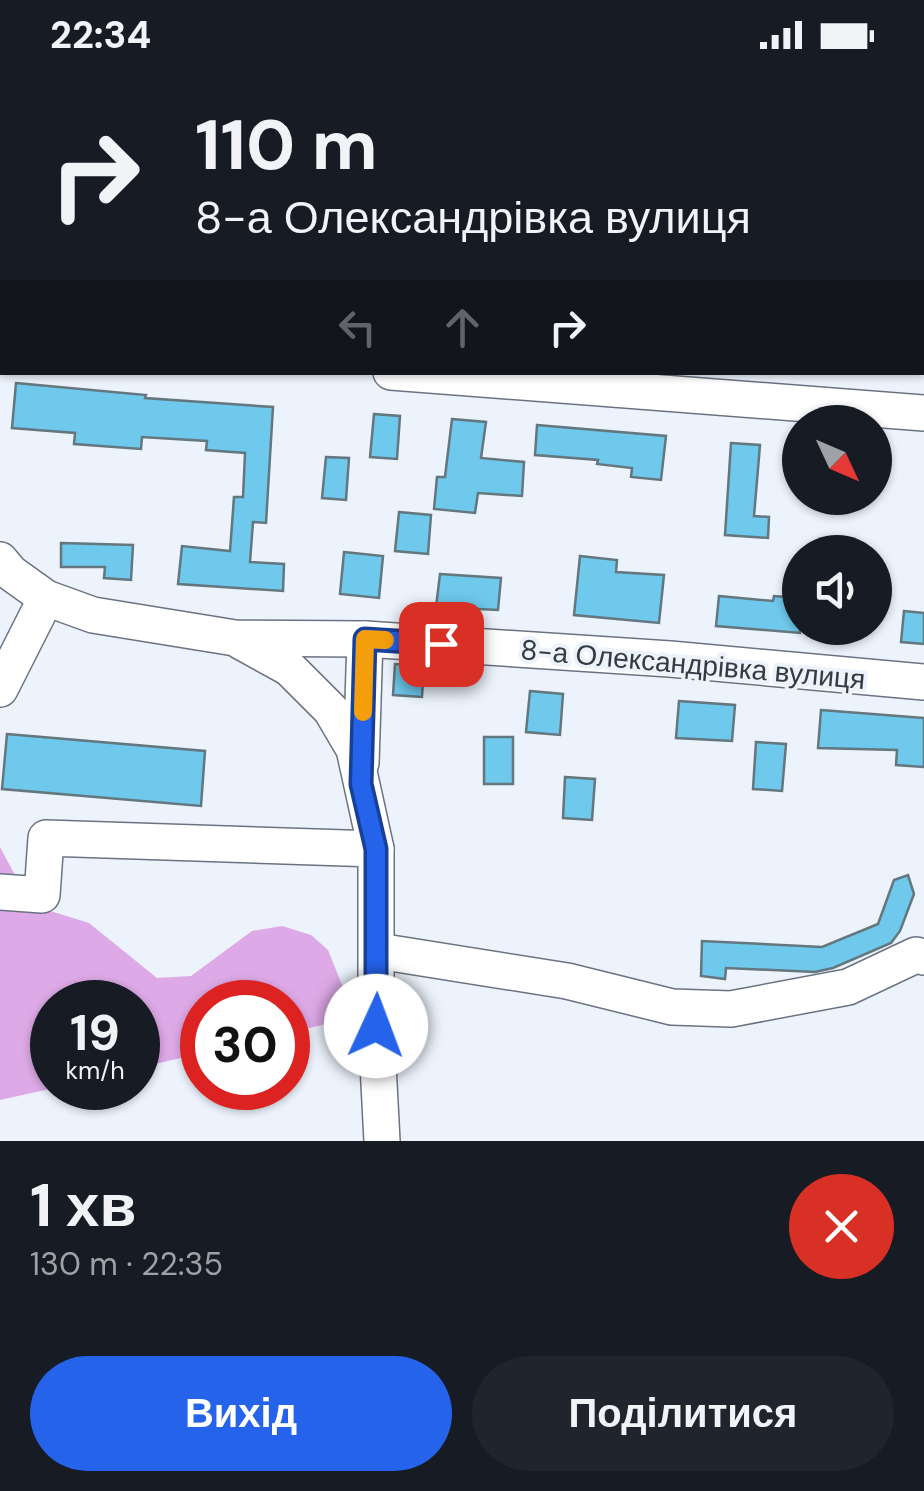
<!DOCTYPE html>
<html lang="uk">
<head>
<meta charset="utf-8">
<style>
  :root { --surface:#171b24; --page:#20242c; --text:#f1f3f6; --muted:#9ea1a6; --accent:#2563eb }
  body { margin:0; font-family:"DM Sans",sans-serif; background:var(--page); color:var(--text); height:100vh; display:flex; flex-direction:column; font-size:38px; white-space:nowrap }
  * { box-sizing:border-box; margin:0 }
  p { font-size:32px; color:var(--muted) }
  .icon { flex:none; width:55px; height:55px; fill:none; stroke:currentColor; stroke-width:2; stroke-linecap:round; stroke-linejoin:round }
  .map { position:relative; height:1071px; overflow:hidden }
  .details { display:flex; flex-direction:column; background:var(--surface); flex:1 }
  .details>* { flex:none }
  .guide { position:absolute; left:0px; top:0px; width:925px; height:305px; box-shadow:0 2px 8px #0004; background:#171b24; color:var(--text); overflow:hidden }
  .needle { width:65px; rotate:134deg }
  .tools { position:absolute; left:782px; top:335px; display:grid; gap:20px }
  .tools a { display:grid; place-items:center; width:110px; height:110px; border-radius:50%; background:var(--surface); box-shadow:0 2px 8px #0004; font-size:50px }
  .speed { position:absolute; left:30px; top:910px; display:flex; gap:20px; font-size:50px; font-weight:700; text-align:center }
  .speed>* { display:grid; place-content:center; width:130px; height:130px; border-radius:50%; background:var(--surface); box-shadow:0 2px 8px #0004; line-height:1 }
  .speed small { font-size:25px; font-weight:400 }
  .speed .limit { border:15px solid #d22; background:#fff; color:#111 }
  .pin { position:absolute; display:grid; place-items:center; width:85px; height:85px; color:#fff; margin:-42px; border-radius:20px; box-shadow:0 5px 15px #0006 }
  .me { position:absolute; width:110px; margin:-55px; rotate:2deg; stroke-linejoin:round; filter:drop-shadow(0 0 8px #0008) }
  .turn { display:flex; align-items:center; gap:35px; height:210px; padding:0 30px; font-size:45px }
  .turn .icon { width:130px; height:130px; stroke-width:2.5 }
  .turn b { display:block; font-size:70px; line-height:85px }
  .lanes { display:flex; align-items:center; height:95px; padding:0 30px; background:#0003; justify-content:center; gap:50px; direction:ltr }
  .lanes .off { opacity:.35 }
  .round { display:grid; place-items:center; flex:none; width:105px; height:105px; border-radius:52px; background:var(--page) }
  .overview { display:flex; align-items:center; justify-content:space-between; height:170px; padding:0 30px }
  h1 { font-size:60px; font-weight:800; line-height:75px }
  .cta { display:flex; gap:20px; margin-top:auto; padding:20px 30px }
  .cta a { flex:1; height:115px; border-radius:60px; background:var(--accent); color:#fff; font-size:40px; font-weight:800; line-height:115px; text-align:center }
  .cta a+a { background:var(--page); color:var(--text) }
  .status { display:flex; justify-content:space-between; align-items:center; height:70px; padding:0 50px; background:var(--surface); direction:ltr }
  .status svg { height:28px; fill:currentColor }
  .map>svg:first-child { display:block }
  .forest { fill:#dda9e6 }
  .building { fill:#6ec9ed; stroke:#64767e; stroke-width:2.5 }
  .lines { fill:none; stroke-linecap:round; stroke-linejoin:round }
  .minor-casing { stroke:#6a7382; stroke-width:38 }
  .minor { stroke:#fff; stroke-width:35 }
  .route-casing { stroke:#184099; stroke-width:25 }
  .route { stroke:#2563eb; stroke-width:18 }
  .slow { stroke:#f59e0b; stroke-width:18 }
  .labels { text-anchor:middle; stroke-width:8; stroke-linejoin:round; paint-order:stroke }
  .street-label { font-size:28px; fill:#363a41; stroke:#ecf3fc }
</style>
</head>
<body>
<div class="status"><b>22:34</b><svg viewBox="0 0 49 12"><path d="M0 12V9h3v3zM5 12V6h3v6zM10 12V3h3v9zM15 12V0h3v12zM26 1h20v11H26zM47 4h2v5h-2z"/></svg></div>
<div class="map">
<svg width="924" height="1071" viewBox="0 0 924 1071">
  <rect width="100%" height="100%" fill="#ecf3fc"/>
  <!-- forest -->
  <polygon class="forest" points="0,777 31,835 89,853 157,908 191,906 252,861 282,856 311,865 328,880 346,925 348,949 288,963 288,932 202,932 202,983 138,998 138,932 52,932 54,1018 0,1030"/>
  <!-- building -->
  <g class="building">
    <polygon points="16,313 146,325 145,328 273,337 266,453 253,452 250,492 284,494 283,521 178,514 182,476 230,481 234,427 243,427 245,383 206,380 207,371 142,367 141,379 74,374 75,363 12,358"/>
    <polygon points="374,344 400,346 397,389 370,387"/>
    <polygon points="452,349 486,352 481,388 524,392 522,426 478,423 475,443 434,439 437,407 445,407"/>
    <polygon points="537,355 666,366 661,410 631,407 632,398 597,394 598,390 535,385"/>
    <polygon points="731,373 760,375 754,446 769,447 768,468 725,465"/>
    <polygon points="326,387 349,388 346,430 322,428"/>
    <polygon points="399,442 431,445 428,484 395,481"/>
    <polygon points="61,473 133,475 131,510 104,508 105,497 61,497"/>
    <polygon points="344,482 383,486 379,528 340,524"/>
    <polygon points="580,486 617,490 616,502 664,505 659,553 574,545"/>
    <polygon points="440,504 501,508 498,540 436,537"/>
    <polygon points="719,526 773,531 774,526 800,528 800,563 716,556"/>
    <polygon points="904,541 924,543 924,574 901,572"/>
    <polygon points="395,594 424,596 422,627 393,625"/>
    <polygon points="530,621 563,624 560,665 526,662"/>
    <polygon points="679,631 735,635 732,671 676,668"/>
    <polygon points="821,640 924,648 924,697 896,695 897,680 818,678"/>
    <polygon points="7,664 205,681 201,736 2,719"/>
    <rect x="484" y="667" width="29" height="47"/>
    <polygon points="756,672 786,674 782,721 753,719"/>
    <polygon points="565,707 595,709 592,750 563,748"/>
    <polygon points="908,805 914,824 900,861 891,873 833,898 815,902 726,898 725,909 701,906 702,871 822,877 878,854 894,810"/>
  </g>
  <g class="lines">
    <!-- minor casing -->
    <g class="minor-casing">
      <g id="minor">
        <polyline points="202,2 203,0"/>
        <polyline points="0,17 2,17"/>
        <polyline points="922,78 924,78"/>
        <polyline points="0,266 2,266"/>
        <polyline points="391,302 924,343"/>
        <polyline points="0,490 11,503 46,528 93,545 235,568 365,569 670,589 924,612"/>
        <polyline points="240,571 289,598 331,640 354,679 376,779 376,956 382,1071"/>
        <polyline points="0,619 46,528"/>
        <polyline points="361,693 365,569"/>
        <polyline points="0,822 42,825 46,768 376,779"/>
        <polyline points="378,881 567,911 672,937 731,939 848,917 916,885 924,887"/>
      </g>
    </g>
    <!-- minor -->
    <use href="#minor" class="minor"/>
  </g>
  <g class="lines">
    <!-- route casing -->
    <g class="route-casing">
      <polyline id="route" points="376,956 376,779 361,714 365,569 441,574"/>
    </g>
    <!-- route -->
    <use href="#route" class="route"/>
    <!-- slow -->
    <polyline class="slow" points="363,642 365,569 385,570"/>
  </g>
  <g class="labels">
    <!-- street labels -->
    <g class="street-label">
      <text transform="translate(693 594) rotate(5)" y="10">8-а Олександрівка вулиця</text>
    </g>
  </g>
</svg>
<div class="tools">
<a><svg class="needle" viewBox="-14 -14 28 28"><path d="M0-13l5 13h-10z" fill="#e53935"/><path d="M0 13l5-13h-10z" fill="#9ea1a6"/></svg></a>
<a><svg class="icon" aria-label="sound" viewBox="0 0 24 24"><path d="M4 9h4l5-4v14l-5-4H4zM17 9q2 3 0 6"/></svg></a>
</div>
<div class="speed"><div>19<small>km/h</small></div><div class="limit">30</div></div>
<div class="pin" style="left:441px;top:574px;background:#d93025"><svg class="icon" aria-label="arrive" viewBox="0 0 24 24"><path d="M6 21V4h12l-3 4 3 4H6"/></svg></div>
<svg class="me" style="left:376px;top:956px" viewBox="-20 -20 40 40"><circle r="19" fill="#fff"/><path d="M0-13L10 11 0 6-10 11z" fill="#2563eb"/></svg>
<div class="guide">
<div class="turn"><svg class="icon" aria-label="right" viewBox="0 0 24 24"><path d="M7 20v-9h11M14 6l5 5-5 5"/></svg><div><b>110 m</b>8-а Олександрівка вулиця</div></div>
<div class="lanes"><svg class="icon off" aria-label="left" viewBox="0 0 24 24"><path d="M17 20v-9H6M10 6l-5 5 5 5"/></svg><svg class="icon off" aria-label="ahead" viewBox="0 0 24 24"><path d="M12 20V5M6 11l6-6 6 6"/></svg><svg class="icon" aria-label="right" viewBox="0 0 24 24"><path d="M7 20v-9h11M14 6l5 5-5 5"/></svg></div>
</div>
</div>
<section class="details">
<div class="overview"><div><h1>1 хв</h1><p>130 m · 22:35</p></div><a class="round" style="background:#d93025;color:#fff"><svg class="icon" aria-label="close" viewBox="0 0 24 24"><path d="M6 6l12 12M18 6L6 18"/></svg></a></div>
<div class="cta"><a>Вихід</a><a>Поділитися</a></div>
</section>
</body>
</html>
